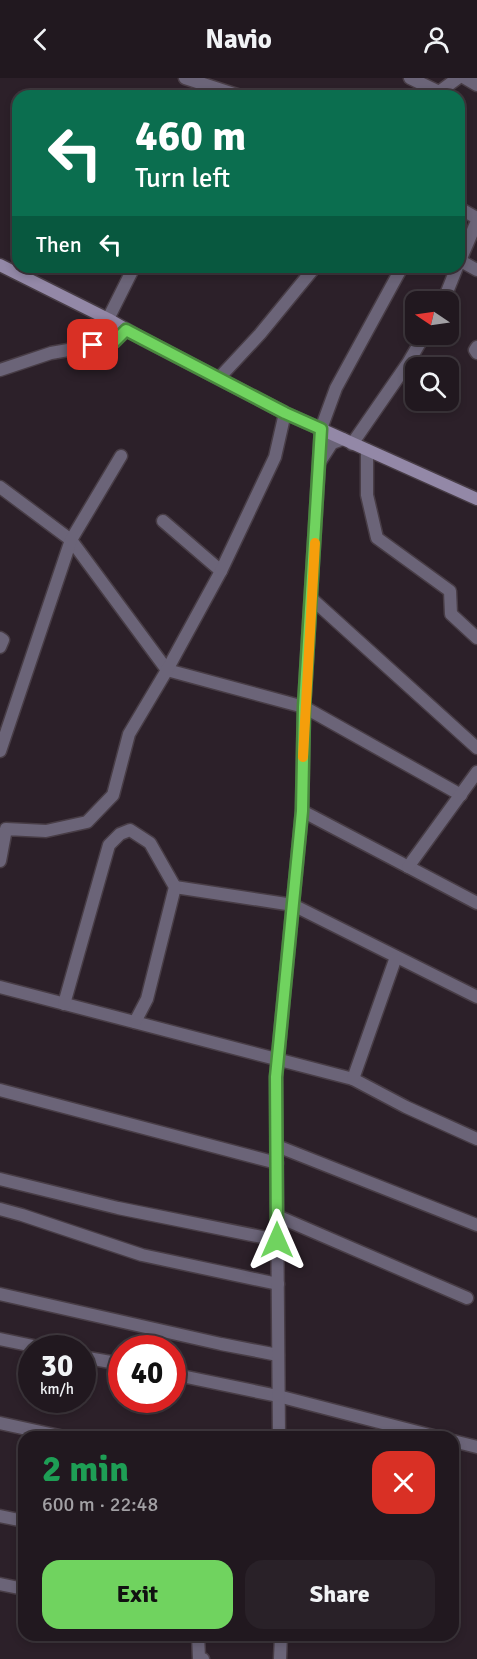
<!DOCTYPE html>
<html lang="en">
<head>
<meta charset="utf-8">
<style>
  :root { --surface:#21181f; --page:#292128; --text:#f1f3f6; --muted:#a2a0a4; --line:#3e373d; --accent:#70d35f }
  body { margin:0; font-family:Signika,sans-serif; background:var(--page); color:var(--text); height:100vh; display:flex; flex-direction:column; font-size:22px; white-space:nowrap }
  * { box-sizing:border-box; margin:0 }
  p { font-size:20px; color:var(--muted) }
  .icon { flex:none; width:33px; height:33px; fill:none; stroke:currentColor; stroke-width:2; stroke-linecap:round; stroke-linejoin:round }
  .map { position:relative; flex:1; overflow:hidden }
  .sheet { position:absolute; left:18px; top:1353px; width:441px; height:210px; display:flex; flex-direction:column; background:var(--surface); border-radius:18px; box-shadow:0 3px 9px #0003,0 0 0 2px var(--line) }
  .sheet>* { flex:none }
  .hud { position:absolute; left:12px; top:12px; width:453px; height:183px; border-radius:18px; box-shadow:0 3px 9px #0003,0 0 0 2px var(--line); background:#0b6e4f; color:#fff; overflow:hidden }
  .needle { width:39px; rotate:283deg }
  .tools { position:absolute; left:405px; top:213px; display:grid; gap:12px }
  .tools a { display:grid; place-items:center; width:54px; height:54px; border-radius:12px; background:var(--surface); box-shadow:0 3px 9px #0003,0 0 0 2px var(--line); font-size:30px }
  .speed { position:absolute; left:18px; top:1257px; display:flex; gap:12px; font-size:30px; font-weight:700; text-align:center }
  .speed>* { display:grid; place-content:center; width:78px; height:78px; border-radius:50%; background:var(--surface); box-shadow:0 3px 9px #0003,0 0 0 2px var(--line); line-height:1 }
  .speed small { font-size:15px; font-weight:400 }
  .speed .limit { border:9px solid #d22; background:#fff; color:#111 }
  .pin { position:absolute; display:grid; place-items:center; width:51px; height:51px; color:#fff; margin:-26px; border-radius:12px; box-shadow:0 3px 9px #0006 }
  .me { position:absolute; width:66px; margin:-33px; rotate:0deg; stroke-linejoin:round; filter:drop-shadow(0 0 4px #0008) }
  .turn { display:flex; align-items:center; gap:21px; height:126px; padding:0 24px; font-size:27px }
  .turn .icon { width:78px; height:78px; stroke-width:2.5 }
  .turn b { display:block; font-size:42px; line-height:51px }
  .then { display:flex; align-items:center; height:57px; padding:0 24px; background:#0003; gap:12px; font-size:22px }
  .round { display:grid; place-items:center; flex:none; width:63px; height:63px; border-radius:18px; background:var(--page) }
  .headline { display:flex; align-items:center; justify-content:space-between; height:102px; padding:0 24px }
  h1 { font-size:36px; font-weight:700; line-height:45px; color:#1e9e55 }
  .cta { display:flex; gap:12px; margin-top:auto; padding:12px 24px }
  .cta a { flex:1; height:69px; border-radius:18px; background:var(--accent); color:#111; font-size:24px; font-weight:700; line-height:69px; text-align:center }
  .cta a+a { background:var(--page); color:var(--text) }
  header { display:flex; justify-content:space-between; align-items:center; height:78px; padding:0 24px; background:var(--surface); font-size:27px; font-weight:700 }
  .map>svg:first-child { display:block }
  .lines { fill:none; stroke-linecap:round; stroke-linejoin:round }
  .minor-casing { stroke:#483d46; stroke-width:15 }
  .tertiary-casing { stroke:#483d46; stroke-width:15 }
  .secondary-casing { stroke:#483d46; stroke-width:15 }
  .minor { stroke:#6b6478; stroke-width:12 }
  .tertiary { stroke:#6b6478; stroke-width:12 }
  .secondary { stroke:#9388a7; stroke-width:12 }
  .route-casing { stroke:#49893e; stroke-width:15 }
  .route { stroke:#70d35f; stroke-width:10 }
  .slow { stroke:#f59e0b; stroke-width:10 }
</style>
</head>
<body>
<header><svg class="icon" aria-label="back" viewBox="0 0 24 24"><path d="M15 5l-7 7 7 7"/></svg>Navio<svg class="icon" aria-label="person" viewBox="0 0 24 24"><circle cx="12" cy="8" r="4"/><path d="M4 21q1-7 8-7t8 7"/></svg></header>
<div class="map">
<svg width="477" height="1581" viewBox="0 0 477 1581">
  <rect width="100%" height="100%" fill="#2c2029"/>
  <g class="lines">
    <!-- minor casing -->
    <g class="minor-casing">
      <g id="minor">
        <polyline points="185,0 240,18"/>
        <polyline points="410,0 439,14 458,0"/>
        <polyline points="465,0 477,7"/>
        <polyline points="459,130 477,140"/>
        <polyline points="459,182 477,192"/>
        <polyline points="459,185 477,143"/>
        <polyline points="443,224 457,189"/>
        <polyline points="108,241 134,189"/>
        <polyline points="477,269 475,272 477,275"/>
        <polyline points="219,300 260,256 315,189"/>
        <polyline points="321,351 336,310 402,189"/>
        <polyline points="352,366 408,285 425,256"/>
        <polyline points="367,372 367,417 377,460 450,513 451,536 477,560"/>
        <polyline points="0,409 71,462 167,592 304,629 461,717"/>
        <polyline points="163,443 221,493"/>
        <polyline points="312,521 477,670"/>
        <polyline points="0,560 3,562 0,569"/>
        <polyline points="0,673 71,462 121,378"/>
        <polyline points="302,733 477,825"/>
        <polyline points="0,783 6,751 46,753 87,744 113,717 129,656 167,592 221,493 275,379 285,335"/>
        <polyline points="408,789 477,694"/>
        <polyline points="175,809 293,827 477,919"/>
        <polyline points="0,909 353,1001 406,1029 477,1061"/>
        <polyline points="64,926 109,767 120,756 130,752 150,765 175,809 147,921 135,944"/>
        <polyline points="353,1001 396,879"/>
        <polyline points="0,1012 277,1085"/>
        <polyline points="277,1068 477,1147"/>
        <polyline points="0,1101 118,1130 277,1162"/>
        <polyline points="0,1131 22,1137 142,1177 278,1206"/>
        <polyline points="277,1138 467,1220"/>
        <polyline points="0,1216 221,1266 278,1277"/>
        <polyline points="0,1261 43,1270"/>
        <polyline points="82,1279 122,1286"/>
        <polyline points="172,1296 278,1318 437,1359"/>
        <polyline points="0,1345 64,1359"/>
        <polyline points="453,1363 477,1369"/>
        <polyline points="0,1438 24,1443"/>
        <polyline points="0,1506 24,1511"/>
        <polyline points="198,1557 199,1580 203,1581"/>
      </g>
    </g>
    <!-- tertiary casing -->
    <g class="tertiary-casing">
      <g id="tertiary">
        <polyline points="0,292 51,275 114,264 126,252"/>
        <polyline points="321,382 332,365 343,361"/>
        <polyline points="279,1359 276,999 302,733 304,629 321,351"/>
        <polyline points="280,1581 281,1557"/>
      </g>
    </g>
    <!-- secondary casing -->
    <g class="secondary-casing">
      <polyline id="secondary" points="0,187 108,241 141,260 285,335 477,421"/>
    </g>
    <!-- minor -->
    <use href="#minor" class="minor"/>
    <!-- tertiary -->
    <use href="#tertiary" class="tertiary"/>
    <!-- secondary -->
    <use href="#secondary" class="secondary"/>
  </g>
  <g class="lines">
    <!-- route casing -->
    <g class="route-casing">
      <polyline id="route" points="93,267 114,264 126,252 285,335 321,351 304,629 302,733 276,999 277,1162"/>
    </g>
    <!-- route -->
    <use href="#route" class="route"/>
    <!-- slow -->
    <polyline class="slow" points="303,679 315,465"/>
  </g>
</svg>
<div class="tools">
<a><svg class="needle" viewBox="-14 -14 28 28"><path d="M0-13l5 13h-10z" fill="#e53935"/><path d="M0 13l5-13h-10z" fill="#a2a0a4"/></svg></a>
<a><svg class="icon" aria-label="search" viewBox="0 0 24 24"><circle cx="10" cy="10" r="6"/><path d="M15 15l6 6"/></svg></a>
</div>
<div class="speed"><div>30<small>km/h</small></div><div class="limit">40</div></div>
<div class="pin" style="left:93px;top:267px;background:#d93025"><svg class="icon" aria-label="arrive" viewBox="0 0 24 24"><path d="M6 21V4h12l-3 4 3 4H6"/></svg></div>
<svg class="me" style="left:277px;top:1162px" viewBox="-20 -20 40 40"><path d="M0-17L14 15 0 8-14 15z" fill="#70d35f" stroke="#fff" stroke-width="4"/></svg>
<div class="hud">
<div class="turn"><svg class="icon" aria-label="left" viewBox="0 0 24 24"><path d="M17 20v-9H6M10 6l-5 5 5 5"/></svg><div><b>460 m</b>Turn left</div></div>
<div class="then">Then<svg class="icon" aria-label="left" viewBox="0 0 24 24"><path d="M17 20v-9H6M10 6l-5 5 5 5"/></svg></div>
</div>
<section class="sheet">
<div class="headline"><div><h1>2 min</h1><p>600 m · 22:48</p></div><a class="round" style="background:#d93025;color:#fff"><svg class="icon" aria-label="close" viewBox="0 0 24 24"><path d="M6 6l12 12M18 6L6 18"/></svg></a></div>
<div class="cta"><a>Exit</a><a>Share</a></div>
</section>
</div>
</body>
</html>
